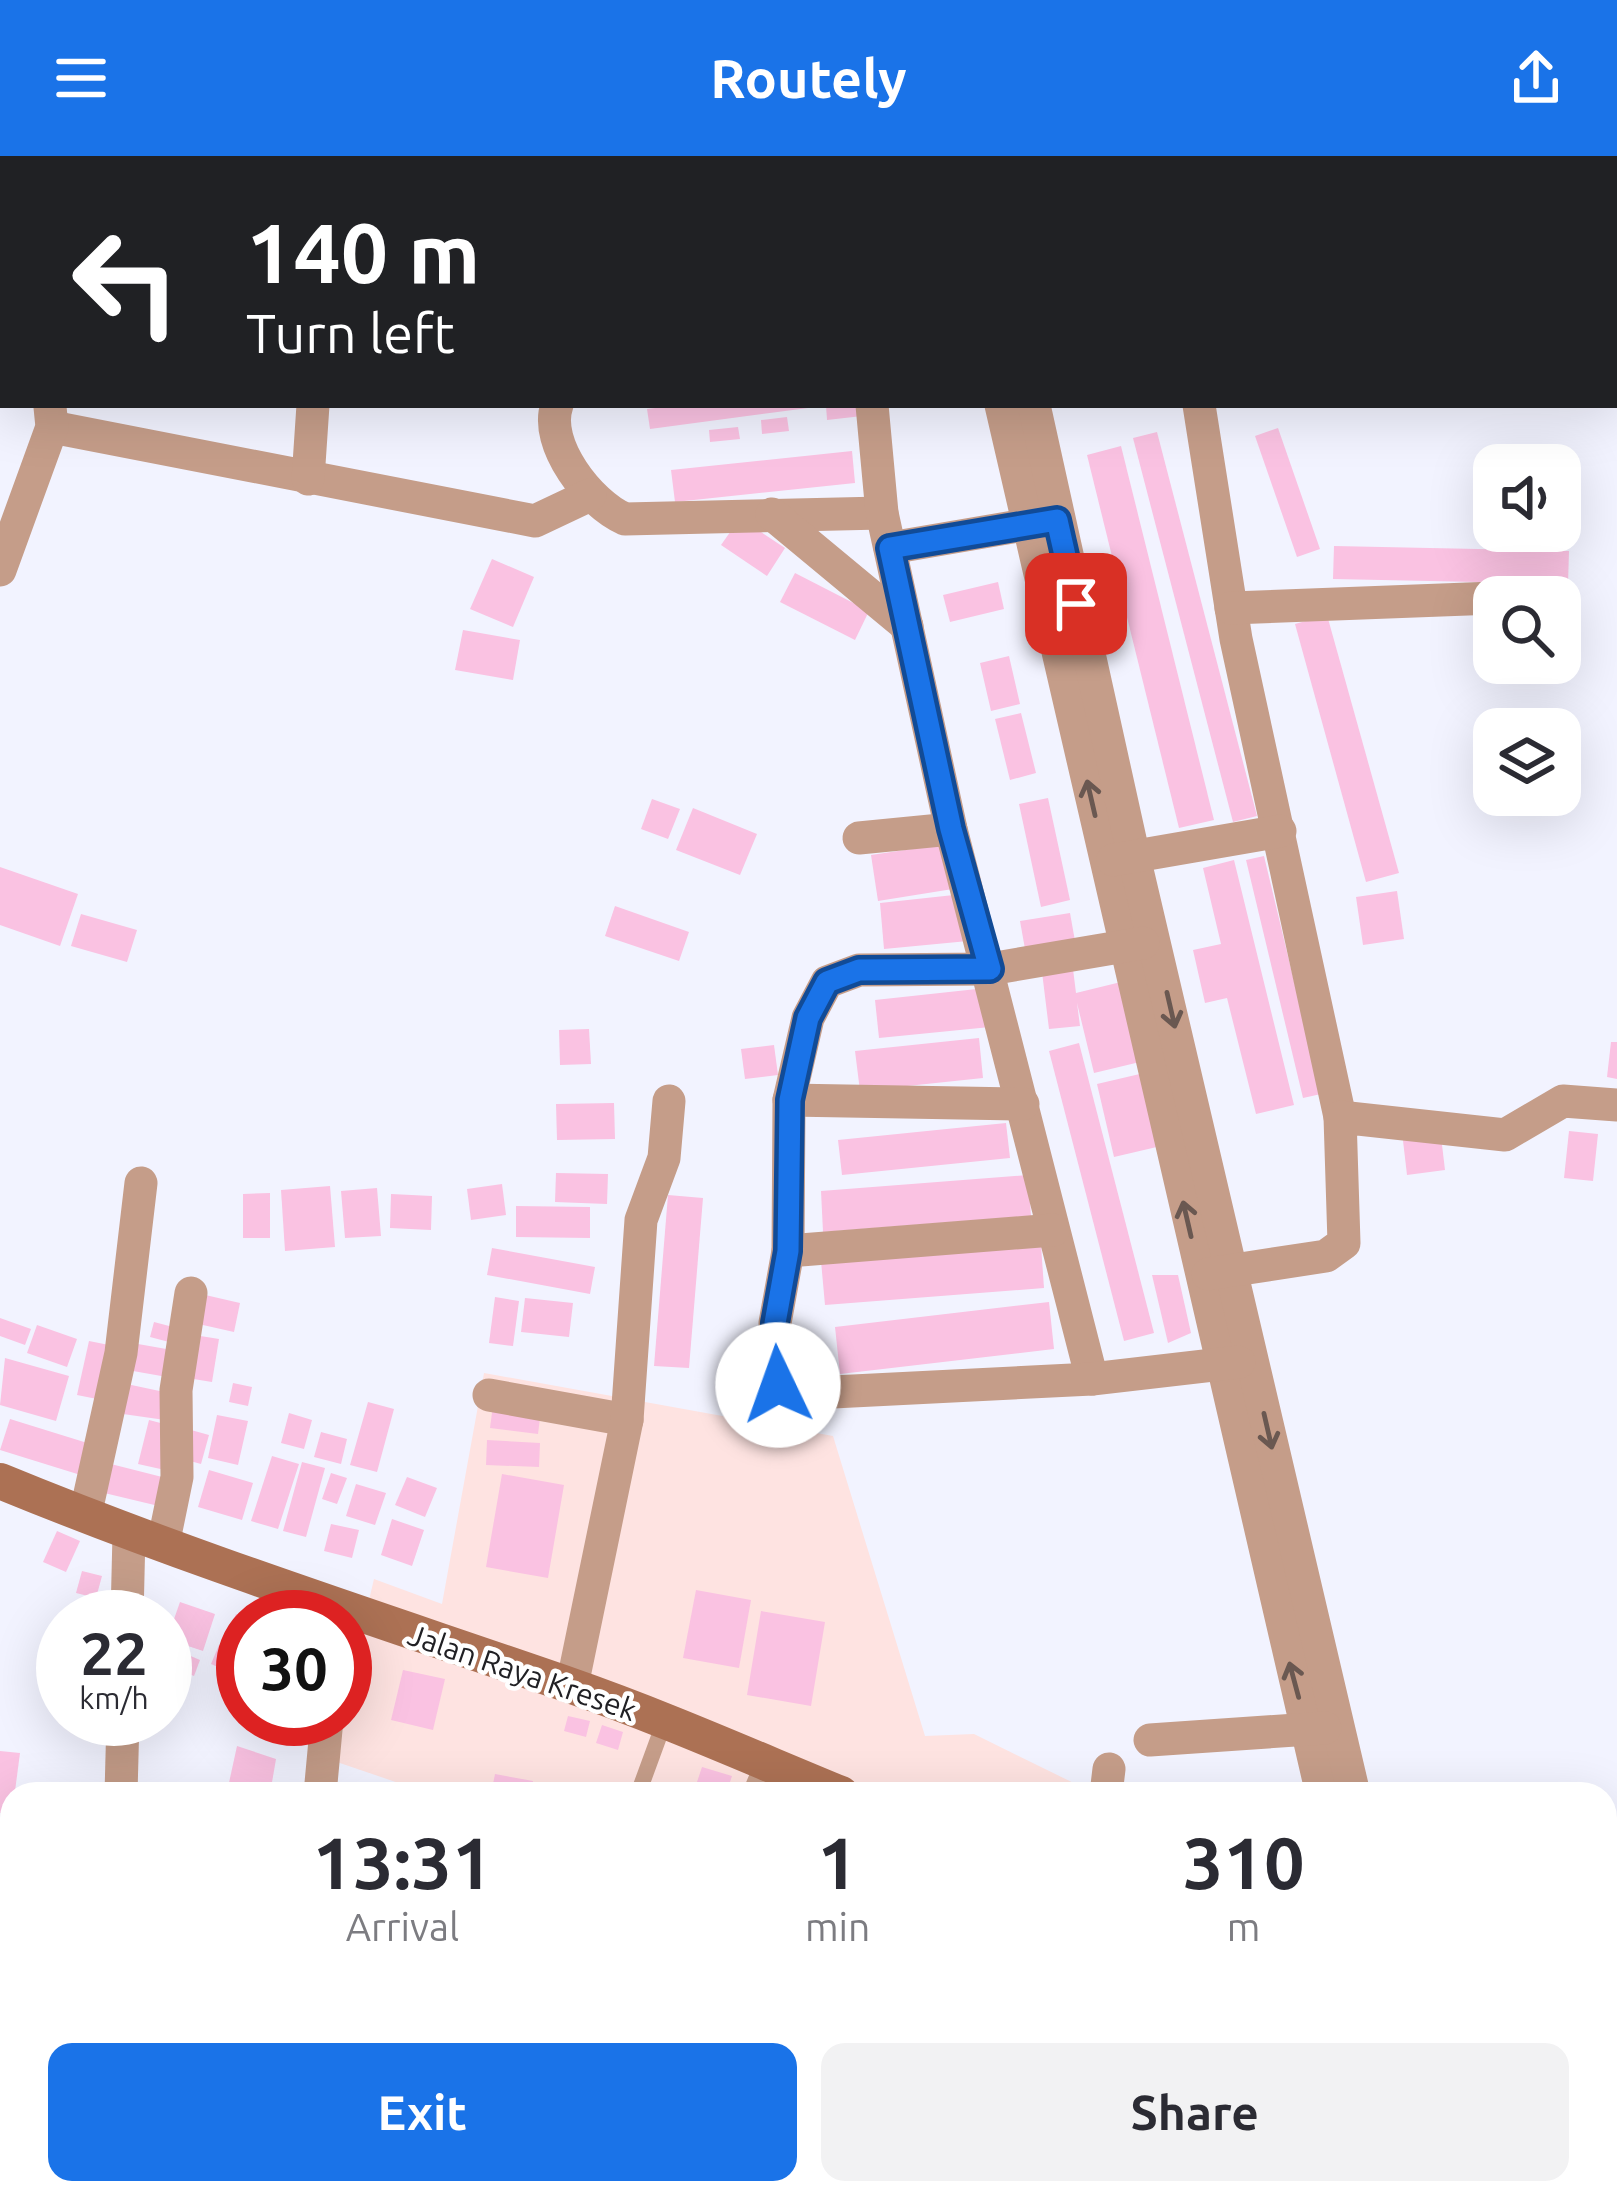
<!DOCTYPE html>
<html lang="en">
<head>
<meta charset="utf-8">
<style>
  :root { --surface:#fff; --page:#f2f2f3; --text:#2b2b33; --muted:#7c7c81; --accent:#1a73e8 }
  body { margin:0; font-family:Ubuntu,sans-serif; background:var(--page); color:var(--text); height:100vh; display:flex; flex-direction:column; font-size:45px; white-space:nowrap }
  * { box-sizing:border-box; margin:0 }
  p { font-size:39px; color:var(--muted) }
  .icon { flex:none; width:66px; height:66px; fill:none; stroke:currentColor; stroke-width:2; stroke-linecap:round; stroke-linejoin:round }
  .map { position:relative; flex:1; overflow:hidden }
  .drawer { position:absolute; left:0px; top:1626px; width:1617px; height:423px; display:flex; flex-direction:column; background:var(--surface); border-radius:36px 36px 0 0; box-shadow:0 12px 48px #0002 }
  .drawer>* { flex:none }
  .guide { position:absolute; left:0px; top:0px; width:1617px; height:252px; box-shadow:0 12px 48px #0002; background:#202124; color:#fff; overflow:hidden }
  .fabs { position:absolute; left:1473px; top:288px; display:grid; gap:24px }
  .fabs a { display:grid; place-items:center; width:108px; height:108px; border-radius:24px; background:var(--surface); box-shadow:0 12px 48px #0002; font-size:60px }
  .speed { position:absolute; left:36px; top:1434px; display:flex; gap:24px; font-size:60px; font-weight:700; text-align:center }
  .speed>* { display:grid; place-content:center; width:156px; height:156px; border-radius:50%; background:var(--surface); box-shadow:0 12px 48px #0002; line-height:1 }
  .speed small { font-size:30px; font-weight:400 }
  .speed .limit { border:18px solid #d22; background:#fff; color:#111 }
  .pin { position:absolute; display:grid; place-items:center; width:102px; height:102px; color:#fff; margin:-51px; border-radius:24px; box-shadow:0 6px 18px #0006 }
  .me { position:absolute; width:132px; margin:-66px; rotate:357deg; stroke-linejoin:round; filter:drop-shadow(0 0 9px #0008) }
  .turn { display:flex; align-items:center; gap:42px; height:252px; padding:0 48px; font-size:54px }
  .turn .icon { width:156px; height:156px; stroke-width:2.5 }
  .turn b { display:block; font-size:84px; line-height:102px }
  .eta { display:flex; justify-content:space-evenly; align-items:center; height:204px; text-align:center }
  .eta b { font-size:72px; font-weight:700; line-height:84px }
  .button { display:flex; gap:24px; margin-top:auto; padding:24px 48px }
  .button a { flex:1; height:138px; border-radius:24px; background:var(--accent); color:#fff; font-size:48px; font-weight:700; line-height:138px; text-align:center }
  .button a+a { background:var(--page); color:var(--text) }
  header { display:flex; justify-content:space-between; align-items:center; height:156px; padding:0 48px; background:var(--accent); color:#fff; font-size:54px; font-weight:700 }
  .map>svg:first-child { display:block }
  .commercial { fill:#fee3e1 }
  .building { fill:#fac2e2 }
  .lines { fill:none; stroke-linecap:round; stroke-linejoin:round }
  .lane { stroke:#c59d89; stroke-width:16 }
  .street { stroke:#c59d89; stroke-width:33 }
  .secondary { stroke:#ac7154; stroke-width:36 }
  .oneway { stroke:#6a5851 }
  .route-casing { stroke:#114b97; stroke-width:30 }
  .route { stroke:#1a73e8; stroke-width:21 }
  .labels { text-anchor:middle; stroke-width:9; stroke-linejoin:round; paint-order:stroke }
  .street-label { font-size:30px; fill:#202024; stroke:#fff }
</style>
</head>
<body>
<header><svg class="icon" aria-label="menu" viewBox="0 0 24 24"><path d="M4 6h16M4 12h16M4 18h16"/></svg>Routely<svg class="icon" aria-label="share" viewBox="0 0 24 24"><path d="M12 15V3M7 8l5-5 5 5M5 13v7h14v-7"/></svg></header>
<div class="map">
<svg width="1617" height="2047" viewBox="0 0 1617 2047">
  <rect width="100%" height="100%" fill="#f2f3ff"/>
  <!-- commercial -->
  <g class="commercial">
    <polygon points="484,1217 833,1280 925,1580 974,1578 1096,1638 431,1638 331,1604 374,1423 442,1448"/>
    <polygon points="1605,1874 1617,1881 1617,2047 500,2047 500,2037 1605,2037"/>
  </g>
  <!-- building -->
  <g class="building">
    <polygon points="679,249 808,249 808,252 650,273 647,253"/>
    <polygon points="826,249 870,249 871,259 827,264"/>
    <polygon points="787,261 789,275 762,278 761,264"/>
    <polygon points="738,271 740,283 710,286 709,274"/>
    <polygon points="1278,272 1320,393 1297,401 1255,280"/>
    <polygon points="1157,276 1257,660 1233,666 1133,282"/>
    <polygon points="1121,290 1214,664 1179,672 1087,299"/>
    <polygon points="852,295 855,327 675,346 671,314"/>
    <polygon points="740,362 785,392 767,420 721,389"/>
    <polygon points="1334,390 1569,395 1568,428 1333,423"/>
    <polygon points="492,403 534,421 513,471 470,453"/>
    <polygon points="795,417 869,455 855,484 780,446"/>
    <polygon points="998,426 1004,453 950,466 943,439"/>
    <polygon points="1327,459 1399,717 1366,726 1295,468"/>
    <polygon points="463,474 520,484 513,524 455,514"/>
    <polygon points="1009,500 1020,548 991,555 980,507"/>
    <polygon points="1021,557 1036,617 1010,624 995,563"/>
    <polygon points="1048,642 1070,744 1041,751 1019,648"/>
    <polygon points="652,643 680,653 668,683 641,673"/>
    <polygon points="693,652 757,678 740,719 676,694"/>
    <polygon points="952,687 959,732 878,745 871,699"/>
    <polygon points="1264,700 1321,938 1303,942 1246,704"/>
    <polygon points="1234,704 1294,949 1256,958 1227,842 1205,847 1193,794 1221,788 1203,712"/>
    <polygon points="0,711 78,738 60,790 0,769"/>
    <polygon points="1397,735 1404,783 1363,789 1356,741"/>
    <polygon points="963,738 968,785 884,793 880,747"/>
    <polygon points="615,750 689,776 679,805 605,780"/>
    <polygon points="1070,757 1075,785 1025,793 1020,765"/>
    <polygon points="81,758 137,774 127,806 71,790"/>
    <polygon points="1073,813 1076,837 1125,825 1144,905 1094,917 1077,847 1080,870 1049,873 1042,816"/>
    <polygon points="986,832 990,871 879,882 875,844"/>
    <polygon points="589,873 591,908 560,909 559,874"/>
    <polygon points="979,882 983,922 860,935 855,895"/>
    <polygon points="1611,886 1617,886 1617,923 1607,921"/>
    <polygon points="1079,887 1154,1177 1124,1185 1049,895"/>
    <polygon points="774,889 778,919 745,923 741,893"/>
    <polygon points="1144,917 1161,990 1114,1001 1097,928"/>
    <polygon points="614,947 615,983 557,984 556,948"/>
    <polygon points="1006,967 1010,1002 842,1019 838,984"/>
    <polygon points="1440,972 1445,1014 1407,1019 1402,976"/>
    <polygon points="1569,975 1598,978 1593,1025 1564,1022"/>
    <polygon points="556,1017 608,1018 607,1048 555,1046"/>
    <polygon points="1028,1019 1031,1060 823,1076 821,1035"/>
    <polygon points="502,1028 506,1059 471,1064 467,1033"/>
    <polygon points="330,1030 335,1091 285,1095 281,1034"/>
    <polygon points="377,1032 381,1080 345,1082 341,1035"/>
    <polygon points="270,1037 270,1082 243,1082 243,1038"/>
    <polygon points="391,1038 432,1040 431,1074 390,1072"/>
    <polygon points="668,1039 703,1042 689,1212 654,1210"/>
    <polygon points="516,1050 590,1051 590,1082 516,1081"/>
    <polygon points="1041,1089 1044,1132 825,1149 821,1105"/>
    <polygon points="492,1092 595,1111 590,1138 487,1119"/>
    <polygon points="1152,1119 1178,1119 1191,1177 1168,1187"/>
    <polygon points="201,1138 240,1147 234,1176 194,1167"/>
    <polygon points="495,1141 519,1145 513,1190 489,1187"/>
    <polygon points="525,1142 573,1147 569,1181 521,1176"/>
    <polygon points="1049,1146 1054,1193 840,1218 835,1171"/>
    <polygon points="0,1162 31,1173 25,1189 0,1180"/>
    <polygon points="154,1166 173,1171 169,1186 150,1181"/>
    <polygon points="37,1169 77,1183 67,1211 27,1197"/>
    <polygon points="188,1178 219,1183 212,1226 181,1221"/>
    <polygon points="89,1185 119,1191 107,1245 77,1239"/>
    <polygon points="138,1188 172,1194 167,1221 133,1215"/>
    <polygon points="5,1202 69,1220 56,1265 0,1249"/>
    <polygon points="122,1227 169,1237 165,1264 116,1257"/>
    <polygon points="233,1227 252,1231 248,1250 229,1246"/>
    <polygon points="368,1246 394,1253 377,1316 350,1309"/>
    <polygon points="493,1249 541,1254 538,1278 490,1272"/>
    <polygon points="289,1257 312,1264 304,1293 281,1287"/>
    <polygon points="217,1259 248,1265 238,1309 208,1302"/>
    <polygon points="10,1263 97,1290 87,1321 0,1294"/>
    <polygon points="149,1264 176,1271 165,1314 138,1308"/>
    <polygon points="191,1274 209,1279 201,1308 183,1303"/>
    <polygon points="321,1276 347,1283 341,1308 314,1301"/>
    <polygon points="487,1284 540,1287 539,1311 486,1309"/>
    <polygon points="272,1300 299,1308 278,1373 251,1365"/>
    <polygon points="103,1306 174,1324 167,1352 96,1335"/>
    <polygon points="302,1306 325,1312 306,1381 283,1375"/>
    <polygon points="209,1314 253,1327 242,1364 198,1351"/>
    <polygon points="331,1317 347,1322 337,1348 322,1343"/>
    <polygon points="502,1318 564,1329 548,1422 486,1411"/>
    <polygon points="407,1321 437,1332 425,1361 395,1349"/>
    <polygon points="356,1328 386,1337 375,1369 346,1360"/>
    <polygon points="392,1363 424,1374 412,1410 381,1399"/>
    <polygon points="331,1368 359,1374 352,1402 324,1395"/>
    <polygon points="57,1375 80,1385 66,1416 43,1406"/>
    <polygon points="82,1415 102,1420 96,1442 76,1437"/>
    <polygon points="696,1434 751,1444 739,1512 683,1502"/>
    <polygon points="180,1446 215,1458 203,1495 167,1483"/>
    <polygon points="761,1455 825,1466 811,1550 747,1539"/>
    <polygon points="236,1458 243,1461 243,1492 225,1484"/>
    <polygon points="165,1489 200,1504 194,1520 165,1508"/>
    <polygon points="219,1489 243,1500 243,1522 211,1508"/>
    <polygon points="403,1514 445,1523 433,1574 391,1564"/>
    <polygon points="568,1560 590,1565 586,1581 564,1575"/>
    <polygon points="602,1569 623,1576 618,1594 596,1587"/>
    <polygon points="237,1590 276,1603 270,1638 227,1636"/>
    <polygon points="0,1595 20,1597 12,1658 0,1657"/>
    <polygon points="702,1611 732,1620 726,1638 693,1638"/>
    <polygon points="495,1618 533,1625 531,1638 491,1638"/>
    <polygon points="186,2037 247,2037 248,2045 187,2047"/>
    <rect x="750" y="2037" width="56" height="10"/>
    <polygon points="1157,2037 1260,2037 1266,2047 1167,2047"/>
  </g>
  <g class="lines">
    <!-- lane -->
    <g class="lane">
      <polyline points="638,1638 664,1567"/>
      <polyline points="1137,2037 1144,2047"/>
      <polyline points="1302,2037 1313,2047"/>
      <polyline points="1452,2037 1469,2047"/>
    </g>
    <!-- street -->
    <g class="street">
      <polyline points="1018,0 1018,3"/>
      <polyline points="1174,0 1174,3"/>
      <polyline points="1559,0 1560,3"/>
      <polyline points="534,3 534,0"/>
      <polyline points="984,3 984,0"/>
      <polyline points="1614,144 1617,151"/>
      <polyline points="0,197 3,198"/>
      <path d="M 557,249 C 543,288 590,348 625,363 L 882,357"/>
      <polyline points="872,249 882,357 951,673 1092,1223"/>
      <polyline points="1001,249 1322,1638"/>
      <polyline points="1034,249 1134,701 1354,1638"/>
      <polyline points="1199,249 1236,483 1340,961"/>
      <polyline points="52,271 535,365 590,339"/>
      <polyline points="308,323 313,249"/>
      <polyline points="772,358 907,470"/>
      <polyline points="890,392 1048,365"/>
      <polyline points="0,414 52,271 50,251"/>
      <polyline points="1231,452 1494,442"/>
      <polyline points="859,682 951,673"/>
      <polyline points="1113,704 1280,675"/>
      <polyline points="1143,787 990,813 859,814 827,826 808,862 789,944 788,1095 775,1167 778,1229 793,1238 1092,1223 1239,1206"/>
      <polyline points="789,944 1023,948"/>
      <polyline points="788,1095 1053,1074"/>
      <polyline points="1208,1118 1326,1100 1344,1087 1340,961 1505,979 1563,945 1617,949"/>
      <polyline points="489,1239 627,1264"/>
      <polyline points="85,1360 121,1197 141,1027"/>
      <polyline points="163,1389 177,1321 176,1234 191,1137"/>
      <polyline points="127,1461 129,1378"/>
      <polyline points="572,1530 627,1264 641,1064 664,1002 669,945"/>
      <polyline points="1150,1584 1325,1572"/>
      <polyline points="121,1638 123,1563"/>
      <polyline points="320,1638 327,1563"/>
      <polyline points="759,1638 771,1610"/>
      <polyline points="1106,1638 1109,1613"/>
      <polyline points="0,1696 12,1693"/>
      <polyline points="0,1799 12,1796"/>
      <polyline points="287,2047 288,2037"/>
      <polyline points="1419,2047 1423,2037"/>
    </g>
    <!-- secondary -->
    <g class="secondary">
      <path d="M 0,1325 C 187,1402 378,1463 569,1529 C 661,1561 751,1601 841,1638"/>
      <polyline points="1605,1973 1617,1979"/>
    </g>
  </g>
  <!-- one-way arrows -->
  <defs><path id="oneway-shaft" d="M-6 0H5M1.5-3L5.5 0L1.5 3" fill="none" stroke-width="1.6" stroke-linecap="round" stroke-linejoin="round" transform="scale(3)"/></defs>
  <g class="oneway">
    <use href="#oneway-shaft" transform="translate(1091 642) rotate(-103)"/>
    <use href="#oneway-shaft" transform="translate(1171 854) rotate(77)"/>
    <use href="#oneway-shaft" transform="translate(1187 1063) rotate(-103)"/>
    <use href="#oneway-shaft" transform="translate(1268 1275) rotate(77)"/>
    <use href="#oneway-shaft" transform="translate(1294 1524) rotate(-105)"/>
  </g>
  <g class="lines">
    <!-- route casing -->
    <g class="route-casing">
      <polyline id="route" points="778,1229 775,1167 788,1095 790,944 808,862 827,826 859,814 990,813 951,673 890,392 1057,364 1076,448"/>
    </g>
    <!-- route -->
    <use href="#route" class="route"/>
  </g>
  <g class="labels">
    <!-- street labels -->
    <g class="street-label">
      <text transform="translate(522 1517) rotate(19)" y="10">Jalan Raya Kresek</text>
    </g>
  </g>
</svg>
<div class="fabs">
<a><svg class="icon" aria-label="sound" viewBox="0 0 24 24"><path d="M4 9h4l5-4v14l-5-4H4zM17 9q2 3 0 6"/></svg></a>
<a><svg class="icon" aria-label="search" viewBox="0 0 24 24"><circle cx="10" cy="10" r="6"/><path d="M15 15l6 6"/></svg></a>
<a><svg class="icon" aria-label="layers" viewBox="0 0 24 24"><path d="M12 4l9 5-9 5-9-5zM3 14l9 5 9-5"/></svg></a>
</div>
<div class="speed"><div>22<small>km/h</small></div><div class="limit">30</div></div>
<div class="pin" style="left:1076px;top:448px;background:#d93025"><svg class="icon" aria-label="arrive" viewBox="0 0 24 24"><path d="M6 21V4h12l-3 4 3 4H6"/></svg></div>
<svg class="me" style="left:778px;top:1229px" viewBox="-20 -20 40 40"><circle r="19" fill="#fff"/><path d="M0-13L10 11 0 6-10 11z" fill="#1a73e8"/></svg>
<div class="guide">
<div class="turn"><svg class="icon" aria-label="left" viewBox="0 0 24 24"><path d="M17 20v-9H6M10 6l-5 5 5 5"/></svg><div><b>140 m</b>Turn left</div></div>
</div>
<section class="drawer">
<div class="eta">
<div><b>13:31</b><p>Arrival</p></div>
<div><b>1</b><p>min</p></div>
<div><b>310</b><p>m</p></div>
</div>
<div class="button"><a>Exit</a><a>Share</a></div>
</section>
</div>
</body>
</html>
